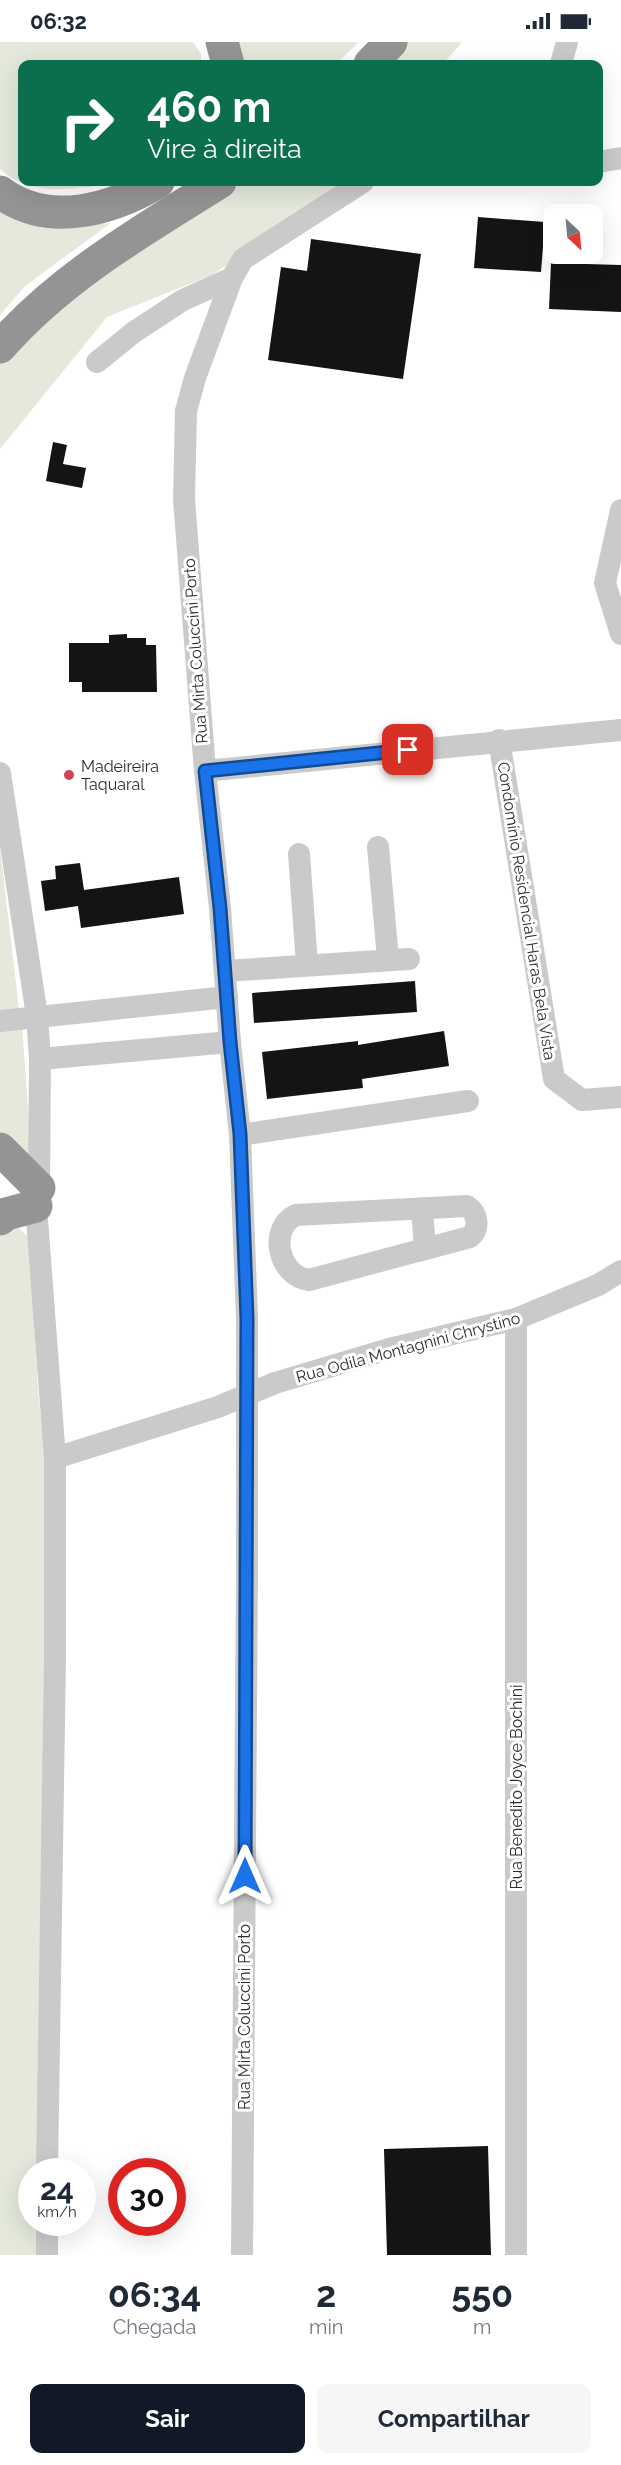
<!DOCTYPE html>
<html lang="pt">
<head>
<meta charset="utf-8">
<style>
  :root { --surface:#fff; --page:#f6f6f7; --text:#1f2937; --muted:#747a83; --accent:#111827 }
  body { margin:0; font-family:Raleway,sans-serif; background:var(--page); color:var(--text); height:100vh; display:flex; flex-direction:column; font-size:22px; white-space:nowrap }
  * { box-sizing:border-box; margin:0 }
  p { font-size:20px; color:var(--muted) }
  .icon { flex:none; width:33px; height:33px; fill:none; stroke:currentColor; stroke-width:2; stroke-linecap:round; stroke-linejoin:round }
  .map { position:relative; height:2213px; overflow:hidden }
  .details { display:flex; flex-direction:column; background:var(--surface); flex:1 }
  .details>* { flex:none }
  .hud { position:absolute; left:18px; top:18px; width:585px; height:126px; border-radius:12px; box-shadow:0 6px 24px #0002; background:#0b6e4f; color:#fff; overflow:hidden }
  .needle { width:39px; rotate:154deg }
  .fabs { position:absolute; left:543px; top:162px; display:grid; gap:12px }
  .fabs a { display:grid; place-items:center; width:60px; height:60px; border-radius:12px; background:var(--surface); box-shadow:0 6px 24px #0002; font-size:30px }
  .speed { position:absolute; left:18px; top:2116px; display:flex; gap:12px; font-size:30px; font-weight:700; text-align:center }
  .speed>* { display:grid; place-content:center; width:78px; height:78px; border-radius:50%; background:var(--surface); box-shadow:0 6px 24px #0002; line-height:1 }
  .speed small { font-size:15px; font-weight:400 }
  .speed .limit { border:9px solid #d22; background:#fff; color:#111 }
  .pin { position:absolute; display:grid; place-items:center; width:51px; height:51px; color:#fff; margin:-26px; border-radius:12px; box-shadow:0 3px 9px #0006 }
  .me { position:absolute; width:66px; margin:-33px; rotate:0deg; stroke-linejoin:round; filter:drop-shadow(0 0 4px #0008) }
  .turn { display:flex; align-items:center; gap:21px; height:126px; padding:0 30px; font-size:27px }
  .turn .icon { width:78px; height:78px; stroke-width:2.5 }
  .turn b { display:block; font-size:42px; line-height:51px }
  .eta { display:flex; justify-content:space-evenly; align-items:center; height:102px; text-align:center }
  .eta b { font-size:36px; font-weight:700; line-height:42px }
  .primary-button { display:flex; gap:12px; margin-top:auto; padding:12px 30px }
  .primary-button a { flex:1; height:69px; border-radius:12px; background:var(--accent); color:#fff; font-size:24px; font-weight:700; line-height:69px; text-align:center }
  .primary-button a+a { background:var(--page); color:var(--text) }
  .status { display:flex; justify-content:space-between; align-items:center; height:42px; padding:0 30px; background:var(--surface); direction:ltr }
  .status svg { height:16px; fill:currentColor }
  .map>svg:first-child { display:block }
  .green { fill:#e4e9dc }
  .building { fill:#141414 }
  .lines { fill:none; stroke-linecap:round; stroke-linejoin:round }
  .minor { stroke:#cacaca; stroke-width:22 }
  .highway { stroke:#949494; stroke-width:33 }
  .route-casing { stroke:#114b97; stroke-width:15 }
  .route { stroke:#1a73e8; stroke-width:10 }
  .poi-dot { fill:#d44057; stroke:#fff; stroke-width:2 }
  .labels { text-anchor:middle; stroke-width:6; stroke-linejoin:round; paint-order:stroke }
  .street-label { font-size:16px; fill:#2d2d2d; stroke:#fff }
  .poi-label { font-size:16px; fill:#2d2d2d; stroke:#fff; text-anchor:start }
</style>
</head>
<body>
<div class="status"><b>06:32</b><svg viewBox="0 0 49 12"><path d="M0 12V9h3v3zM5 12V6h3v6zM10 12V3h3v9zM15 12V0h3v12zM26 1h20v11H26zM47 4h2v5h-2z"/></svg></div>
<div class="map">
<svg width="621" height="2213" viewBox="0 0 621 2213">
  <rect width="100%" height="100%" fill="#fff"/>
  <!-- green -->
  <g class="green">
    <path d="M 0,0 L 193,0 L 201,12 L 201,22 L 22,22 L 22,140 L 117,140 L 114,142 C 76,146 30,156 0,127 Z"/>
    <polygon points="238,0 359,0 336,22 239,22"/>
    <polygon points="401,0 462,0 443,22 382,22"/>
    <polygon points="245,140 353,140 212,233 107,275 0,407 0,316 9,300 197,167"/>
    <polygon points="0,166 43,186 111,181 25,244 0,273"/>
    <polygon points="0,806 19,967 0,969"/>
    <polygon points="22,985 32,1119 0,1090 0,987"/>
    <polygon points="12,1186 19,1186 26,1193 30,1203 38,1347 46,1427 39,2130 32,2130 32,2181 38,2181 38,2213 0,2213 0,1193"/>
  </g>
  <!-- building -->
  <g class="building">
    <polygon points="478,175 545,180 541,230 474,226"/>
    <polygon points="311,197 421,212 403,337 268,318 281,225 307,229"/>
    <polygon points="551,221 621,223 621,270 549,267"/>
    <polygon points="53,400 67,403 63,422 86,426 82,446 46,439"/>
    <polygon points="127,592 127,596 146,596 146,603 156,603 157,650 82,650 82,640 69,640 69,601 109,601 109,593"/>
    <polygon points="80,821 84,848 179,835 184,872 81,886 78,864 45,869 41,839 56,837 55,824"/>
    <polygon points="415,939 417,970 254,981 252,951"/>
    <polygon points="444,989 449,1024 362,1037 363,1046 267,1057 262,1010 358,999 358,1003"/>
    <polygon points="488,2104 491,2213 387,2213 384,2107"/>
  </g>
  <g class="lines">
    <!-- minor -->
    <g class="minor">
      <polyline points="561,22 567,0"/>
      <polyline points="598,120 621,116"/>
      <polyline points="97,320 134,290 183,258 232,236"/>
      <polyline points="621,468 605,541 621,592"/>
      <polyline points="499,698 554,1037 582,1058 621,1055"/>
      <polyline points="205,729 621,688"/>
      <polyline points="0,731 37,974 40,1017 39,1146 36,1164 55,1416 55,1614 47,2130"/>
      <polyline points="378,805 388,917"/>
      <polyline points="299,812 307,923"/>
      <polyline points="225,929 409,917"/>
      <polyline points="0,979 227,955"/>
      <polyline points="40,1017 230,1000"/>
      <polyline points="240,1093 468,1059"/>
      <path d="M 467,1164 C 478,1171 480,1187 470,1195 L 309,1238 C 278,1234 268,1186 296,1173 Z"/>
      <polyline points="422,1167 425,1207"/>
      <polyline points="516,1277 516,2213"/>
      <polyline points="55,1416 218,1365 275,1341 389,1307 516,1277 598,1243 621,1229"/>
      <polyline points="47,2213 47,2181"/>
      <polyline points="242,2213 247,1526 247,1276 240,1093 230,1000 220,866 205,729 184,457 186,369 195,336 232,236 243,217 363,140"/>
    </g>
    <!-- highway -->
    <g class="highway">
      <polyline points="222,0 228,22"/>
      <polyline points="370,22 391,0"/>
      <path d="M 0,150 C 48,186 111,168 158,140"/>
      <path d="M 0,305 C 61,235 142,189 220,140"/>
      <polyline points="0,1107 39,1146"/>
      <polyline points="0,1177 6,1172 36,1164"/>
    </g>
  </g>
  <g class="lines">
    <!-- route casing -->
    <g class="route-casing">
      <polyline id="route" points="245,1834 247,1276 240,1092 230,1000 220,866 205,729 408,708"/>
    </g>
    <!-- route -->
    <use href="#route" class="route"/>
  </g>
  <!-- markers -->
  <circle class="poi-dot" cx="69" cy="733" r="6"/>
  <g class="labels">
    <!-- street labels -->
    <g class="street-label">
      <text transform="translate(195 609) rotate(-94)" y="6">Rua Mirta Coluccini Porto</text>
      <text transform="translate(527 869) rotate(81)" y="6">Condomínio Residencial Haras Bela Vista</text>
      <text transform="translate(408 1305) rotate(-15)" y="6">Rua Odila Montagnini Chrystino</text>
      <text transform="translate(516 1745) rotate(-90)" y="6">Rua Benedito Joyce Bochini</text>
      <text transform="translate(244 1975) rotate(-90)" y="6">Rua Mirta Coluccini Porto</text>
    </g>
    <!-- poi labels -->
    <g class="poi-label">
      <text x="81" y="730">Madeireira<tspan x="81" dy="18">Taquaral</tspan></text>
    </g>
  </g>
</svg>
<div class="fabs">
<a><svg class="needle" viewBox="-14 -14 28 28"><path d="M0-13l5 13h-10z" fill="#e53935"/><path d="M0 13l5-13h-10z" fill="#747a83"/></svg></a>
</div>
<div class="speed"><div>24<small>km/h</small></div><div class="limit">30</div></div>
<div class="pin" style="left:408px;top:708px;background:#d93025"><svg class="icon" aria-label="arrive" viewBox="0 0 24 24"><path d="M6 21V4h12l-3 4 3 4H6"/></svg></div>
<svg class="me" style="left:245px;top:1834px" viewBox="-20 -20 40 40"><path d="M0-17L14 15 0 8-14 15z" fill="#1a73e8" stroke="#fff" stroke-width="4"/></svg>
<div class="hud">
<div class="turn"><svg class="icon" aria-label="right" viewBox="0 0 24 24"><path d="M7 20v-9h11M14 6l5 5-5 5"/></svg><div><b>460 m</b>Vire à direita</div></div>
</div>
</div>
<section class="details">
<div class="eta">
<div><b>06:34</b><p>Chegada</p></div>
<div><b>2</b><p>min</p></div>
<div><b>550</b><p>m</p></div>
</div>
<div class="primary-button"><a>Sair</a><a>Compartilhar</a></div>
</section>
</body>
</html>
